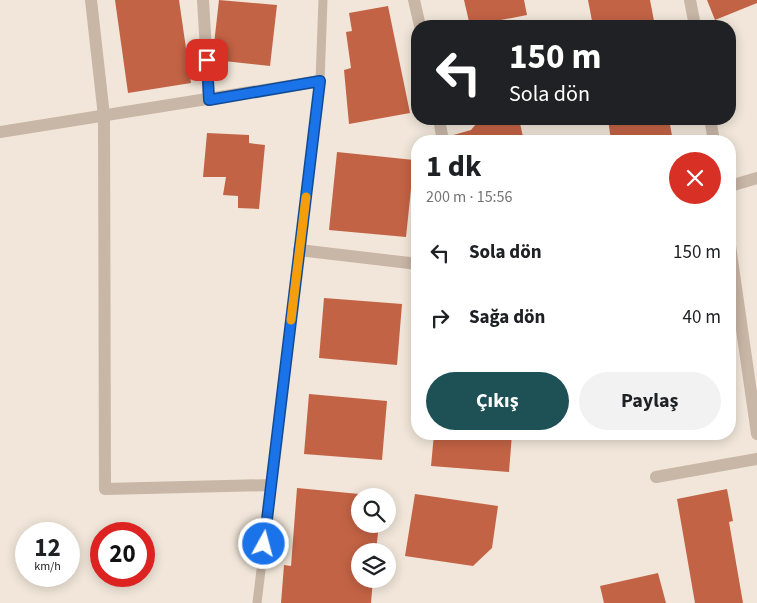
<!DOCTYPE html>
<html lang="tr">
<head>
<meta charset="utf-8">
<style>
  :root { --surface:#fff; --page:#f2f2f2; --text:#202124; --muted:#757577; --accent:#1d5155 }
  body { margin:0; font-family:"Source Sans 3",sans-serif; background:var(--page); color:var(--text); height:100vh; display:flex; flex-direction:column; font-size:19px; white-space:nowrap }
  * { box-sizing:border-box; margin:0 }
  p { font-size:16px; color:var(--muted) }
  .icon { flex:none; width:28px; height:28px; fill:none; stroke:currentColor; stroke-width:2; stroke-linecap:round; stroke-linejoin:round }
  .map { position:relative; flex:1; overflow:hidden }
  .drawer { position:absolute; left:411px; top:135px; width:325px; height:305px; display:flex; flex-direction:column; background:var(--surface); border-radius:20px; box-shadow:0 2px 12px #0003 }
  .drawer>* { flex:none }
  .hud { position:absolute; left:411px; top:20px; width:325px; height:105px; border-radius:20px; box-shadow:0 2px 12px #0003; background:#202124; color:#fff; overflow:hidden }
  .buttons { position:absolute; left:351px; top:488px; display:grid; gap:10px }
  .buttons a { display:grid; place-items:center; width:45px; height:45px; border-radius:50%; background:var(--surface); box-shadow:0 2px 12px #0003; font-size:25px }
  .speed { position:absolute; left:15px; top:522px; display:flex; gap:10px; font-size:25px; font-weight:700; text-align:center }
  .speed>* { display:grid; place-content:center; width:65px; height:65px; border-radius:50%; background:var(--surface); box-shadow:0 2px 12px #0003; line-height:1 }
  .speed small { font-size:12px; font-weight:400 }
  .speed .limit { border:8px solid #d22; background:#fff; color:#111 }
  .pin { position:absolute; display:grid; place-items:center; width:42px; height:42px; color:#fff; margin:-21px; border-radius:10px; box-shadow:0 2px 8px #0006 }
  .me { position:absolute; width:55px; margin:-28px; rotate:7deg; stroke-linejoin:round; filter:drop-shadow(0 0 4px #0008) }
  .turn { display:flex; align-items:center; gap:18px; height:105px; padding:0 15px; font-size:22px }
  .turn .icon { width:65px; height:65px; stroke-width:2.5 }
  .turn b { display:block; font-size:35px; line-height:42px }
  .round { display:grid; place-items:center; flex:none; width:52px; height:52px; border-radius:26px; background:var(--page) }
  .overview { display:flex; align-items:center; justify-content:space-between; height:85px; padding:0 15px }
  h1 { font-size:30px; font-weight:700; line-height:38px }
  .primary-button { display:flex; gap:10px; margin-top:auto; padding:10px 15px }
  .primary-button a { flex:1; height:58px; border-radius:30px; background:var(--accent); color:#fff; font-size:20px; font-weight:700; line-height:58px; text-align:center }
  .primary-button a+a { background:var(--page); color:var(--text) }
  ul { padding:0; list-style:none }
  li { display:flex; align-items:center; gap:15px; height:65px; padding:0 15px }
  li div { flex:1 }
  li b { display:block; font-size:19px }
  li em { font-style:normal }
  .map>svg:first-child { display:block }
  .building { fill:#c36345 }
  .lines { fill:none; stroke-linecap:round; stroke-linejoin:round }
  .service { stroke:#c8b6a6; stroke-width:9 }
  .minor { stroke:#c8b6a6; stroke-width:12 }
  .route-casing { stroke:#114b97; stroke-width:12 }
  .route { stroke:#1a73e8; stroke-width:9 }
  .slow { stroke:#f59e0b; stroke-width:9 }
</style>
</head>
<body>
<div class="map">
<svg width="757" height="603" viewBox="0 0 757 603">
  <rect width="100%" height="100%" fill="#f1e6d9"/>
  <!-- building -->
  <g class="building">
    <polygon points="115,0 179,0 191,83 128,93"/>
    <polygon points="219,0 277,5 270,66 215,60 214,44"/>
    <polygon points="464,0 524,0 527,15 470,26"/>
    <polygon points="588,0 650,0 655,26 593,26"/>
    <polygon points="707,0 757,0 757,3 715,20"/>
    <polygon points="388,6 410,113 349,124 344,70 351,68 346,32 352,31 349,13"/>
    <polygon points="515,119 519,119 524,141 451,141 450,136 471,130 476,124 486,121 490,125"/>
    <polygon points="608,119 669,119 673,141 611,141"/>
    <polygon points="207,133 249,135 249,143 265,145 259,209 238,208 238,196 223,195 226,177 203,177"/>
    <polygon points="337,152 414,160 406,237 329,230"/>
    <polygon points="324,298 402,304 397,365 319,358"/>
    <polygon points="309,394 387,401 382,460 304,454"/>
    <polygon points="434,434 512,434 509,472 431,466"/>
    <polygon points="297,488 380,496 360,496 360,524 379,524 376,551 360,551 360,579 373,579 371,603 281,603 284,565 291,566"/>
    <polygon points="727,489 733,521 729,522 743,603 695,603 677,499"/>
    <polygon points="415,494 498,506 492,548 473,566 405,556"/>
    <polygon points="658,573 666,603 604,603 600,586"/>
  </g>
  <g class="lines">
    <!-- service -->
    <polyline class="service" points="257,603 320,81 323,0"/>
    <!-- minor -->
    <g class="minor">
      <polyline points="91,0 104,116 105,489 271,485"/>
      <polyline points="203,0 209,100"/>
      <polyline points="414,0 420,26"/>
      <polyline points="690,0 695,26"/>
      <polyline points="439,119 443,141"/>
      <polyline points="710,119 714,141"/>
      <polyline points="0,132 320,81"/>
      <polyline points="730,186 757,178"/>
      <polyline points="730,246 757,434"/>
      <polyline points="299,250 418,264"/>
      <polyline points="656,477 757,459"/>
    </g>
  </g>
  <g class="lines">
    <!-- route casing -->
    <g class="route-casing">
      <polyline id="route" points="207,60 209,100 320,81 264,544"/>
    </g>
    <!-- route -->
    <use href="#route" class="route"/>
    <!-- slow -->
    <polyline class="slow" points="291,320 306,197"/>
  </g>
</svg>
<div class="buttons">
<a><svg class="icon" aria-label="search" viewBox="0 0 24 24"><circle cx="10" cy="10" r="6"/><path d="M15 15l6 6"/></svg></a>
<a><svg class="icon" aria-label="layers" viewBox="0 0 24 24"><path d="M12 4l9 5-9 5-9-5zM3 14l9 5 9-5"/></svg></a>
</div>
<div class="speed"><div>12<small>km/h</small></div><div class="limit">20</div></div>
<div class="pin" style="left:207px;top:60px;background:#d93025"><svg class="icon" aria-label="arrive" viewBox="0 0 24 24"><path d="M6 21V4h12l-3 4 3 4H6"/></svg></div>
<svg class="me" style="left:264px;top:544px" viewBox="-20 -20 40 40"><circle r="17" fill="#1a73e8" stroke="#fff" stroke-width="3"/><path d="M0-11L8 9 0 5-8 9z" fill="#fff"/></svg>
<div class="hud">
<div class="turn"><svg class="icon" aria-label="left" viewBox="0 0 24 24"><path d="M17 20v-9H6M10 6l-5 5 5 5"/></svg><div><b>150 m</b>Sola dön</div></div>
</div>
<section class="drawer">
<div class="overview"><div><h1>1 dk</h1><p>200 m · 15:56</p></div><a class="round" style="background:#d93025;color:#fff"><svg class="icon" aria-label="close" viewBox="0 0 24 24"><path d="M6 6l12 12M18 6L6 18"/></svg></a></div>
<ul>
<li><svg class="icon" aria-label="left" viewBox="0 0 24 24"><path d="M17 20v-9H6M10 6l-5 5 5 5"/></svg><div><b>Sola dön</b></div><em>150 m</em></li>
<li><svg class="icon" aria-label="right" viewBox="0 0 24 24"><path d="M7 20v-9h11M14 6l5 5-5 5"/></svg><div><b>Sağa dön</b></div><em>40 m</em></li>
</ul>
<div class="primary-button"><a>Çıkış</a><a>Paylaş</a></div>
</section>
</div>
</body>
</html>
